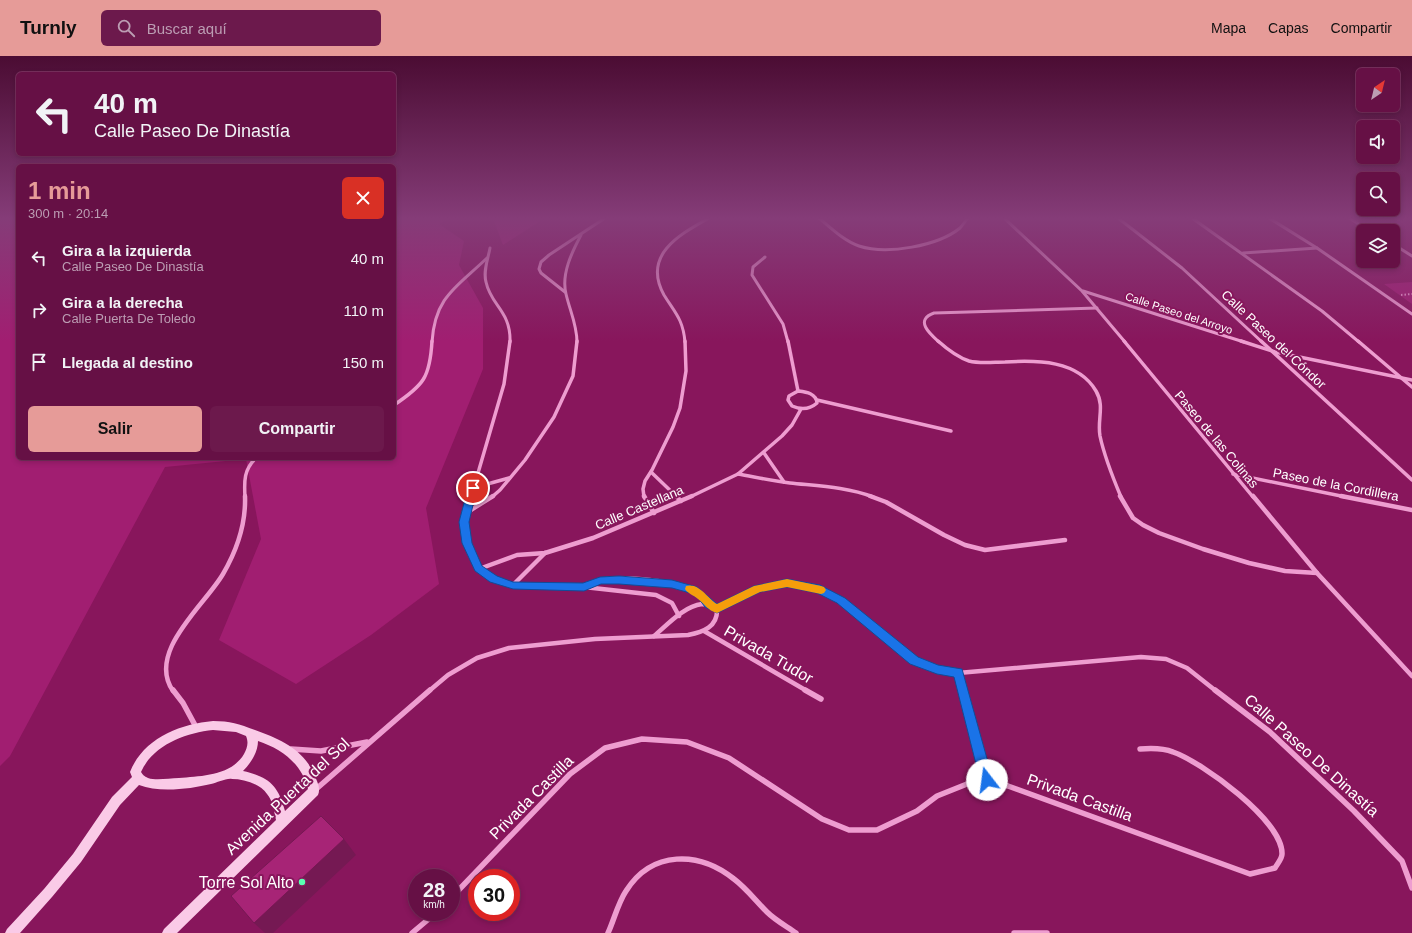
<!DOCTYPE html>
<html lang="es">
<head>
<meta charset="utf-8">
<style>
  :root { --surface:#661045; --page:#6c194c; --text:#f1f3f6; --muted:#bc9db3; --line:#79305e; --accent:#e69b98 }
  body { margin:0; font-family:Arial,sans-serif; background:var(--page); color:var(--text); height:100vh; display:flex; flex-direction:column; font-size:15px; white-space:nowrap }
  * { box-sizing:border-box; margin:0 }
  p { font-size:13px; color:var(--muted) }
  .icon { flex:none; width:22px; height:22px; fill:none; stroke:currentColor; stroke-width:2; stroke-linecap:round; stroke-linejoin:round }
  .map { position:relative; flex:1; overflow:hidden }
  .side { position:absolute; left:16px; top:108px; width:380px; height:296px; display:flex; flex-direction:column; background:var(--surface); border-radius:6px; box-shadow:0 2px 6px #0003,0 0 0 1px var(--line) }
  .side>* { flex:none }
  .guide { position:absolute; left:16px; top:16px; width:380px; height:84px; border-radius:6px; box-shadow:0 2px 6px #0003,0 0 0 1px var(--line); background:#661045; color:var(--text); overflow:hidden }
  .needle { width:26px; rotate:35deg }
  .buttons { position:absolute; left:1356px; top:12px; display:grid; gap:8px }
  .buttons a { display:grid; place-items:center; width:44px; height:44px; border-radius:6px; background:var(--surface); box-shadow:0 2px 6px #0003,0 0 0 1px var(--line); font-size:20px }
  .speed { position:absolute; left:408px; top:813px; display:flex; gap:8px; font-size:20px; font-weight:700; text-align:center }
  .speed>* { display:grid; place-content:center; width:52px; height:52px; border-radius:50%; background:var(--surface); box-shadow:0 2px 6px #0003,0 0 0 1px var(--line); line-height:1 }
  .speed small { font-size:10px; font-weight:400 }
  .speed .limit { border:6px solid #d22; background:#fff; color:#111 }
  .pin { position:absolute; display:grid; place-items:center; width:34px; height:34px; color:#fff; margin:-17px; border:2px solid #fff; border-radius:50%; box-shadow:0 1px 4px #0007 }
  .me { position:absolute; width:44px; margin:-22px; rotate:345deg; stroke-linejoin:round; filter:drop-shadow(0 0 3px #0008) }
  .turn { display:flex; align-items:center; gap:14px; height:84px; padding:0 12px; font-size:18px }
  .turn .icon { width:52px; height:52px; stroke-width:2.5 }
  .turn b { display:block; font-size:28px; line-height:34px }
  .round { display:grid; place-items:center; flex:none; width:42px; height:42px; border-radius:6px; background:var(--page) }
  .overview { display:flex; align-items:center; justify-content:space-between; height:68px; padding:0 12px }
  h1 { font-size:24px; font-weight:700; line-height:30px; color:var(--accent) }
  .primary-button { display:flex; gap:8px; margin-top:auto; padding:8px 12px }
  .primary-button a { flex:1; height:46px; border-radius:6px; background:var(--accent); color:#111; font-size:16px; font-weight:700; line-height:46px; text-align:center }
  .primary-button a+a { background:var(--page); color:var(--text) }
  ul { padding:0; list-style:none }
  li { display:flex; align-items:center; gap:12px; height:52px; padding:0 12px }
  li div { flex:1 }
  li b { display:block; font-size:15px }
  li em { font-style:normal }
  header { display:flex; align-items:center; gap:24px; box-sizing:border-box; height:56px; padding:0 20px; background:var(--accent); color:#111 }
  header strong { font-size:19px }
  nav { display:flex; gap:22px; margin-inline-start:auto; font-size:14px }
  .search { width:280px; height:36px; background:var(--page); display:flex; align-items:center; gap:10px; box-sizing:border-box; padding:0 14px; border-radius:6px; color:var(--muted); font-size:15px }
  .map>svg:first-child { display:block }
  .green { fill:#a11e71 }
  .lines { fill:none; stroke-linecap:round; stroke-linejoin:round }
  .path { stroke:#ee9dd0; stroke-width:2; stroke-dasharray:1.5 2; stroke-linecap:butt }
  .street-far3 { stroke:#ee9dd0; stroke-width:3 }
  .street-far2 { stroke:#ee9dd0; stroke-width:3.5 }
  .street-far1 { stroke:#ee9dd0; stroke-width:4.5 }
  .street { stroke:#ee9dd0; stroke-width:5.5 }
  .secondary { fill:#facae7; fill-rule:evenodd }
  .shaded-wall { fill:#751953 }
  .building { fill:#a72476; stroke:#751953 }
  .route { fill:#1a73e8; stroke:#114b97 }
  .slow { fill:#f59e0b }
  .poi-dot { fill:#5affb2; stroke:#88165c; stroke-width:1.5 }
  .labels { text-anchor:middle; stroke-width:4; stroke-linejoin:round; paint-order:stroke }
  .far-street-label { font-size:11px; fill:#fff; stroke:#88165c }
  .street-label { font-size:13px; fill:#fff; stroke:#88165c }
  .near-street-label { font-size:16px; fill:#fff; stroke:#88165c }
  .near-poi-label { font-size:16px; fill:#fff; stroke:#88165c; text-anchor:end }
</style>
</head>
<body>
<header>
<strong>Turnly</strong>
<div class="search"><svg class="icon" aria-label="search" viewBox="0 0 24 24"><circle cx="10" cy="10" r="6"/><path d="M15 15l6 6"/></svg>Buscar aquí</div>
<nav><a>Mapa</a><a>Capas</a><a>Compartir</a></nav>
</header>
<div class="map">
<svg width="1412" height="877" viewBox="0 0 1412 877">
  <rect width="100%" height="100%" fill="#88165c"/>
  <!-- green -->
  <g class="green">
    <polygon points="0,162 18,162 18,402 394,402 394,162 449,162 439,168 464,185 459,209 483,252 483,313 426,452 439,528 371,579 296,628 219,584 261,483 246,403 165,411 10,700 0,710"/>
    <polygon points="485,162 545,162 503,189 494,165"/>
    <polygon points="1412,226 1412,248 1384,228"/>
  </g>
  <g class="lines">
    <!-- path -->
    <polyline class="path" points="1401,239 1412,238"/>
    <!-- street-far3 -->
    <g class="street-far3">
      <path d="M 819,162 C 831,172 844,185 859,190 C 887,199 938,190 960,172 C 963,169 965,165 968,162"/>
      <polyline points="1004,162 1082,235 1125,286"/>
      <polyline points="1118,162 1182,212 1262,286"/>
      <polyline points="1192,162 1322,255 1359,286"/>
      <polyline points="1269,162 1317,192 1412,258"/>
      <polyline points="1349,162 1370,175"/>
      <polyline points="1393,188 1412,200"/>
      <path d="M 490,192 C 488,203 483,215 486,226 C 491,250 511,255 510,286"/>
      <polyline points="1243,197 1317,192"/>
      <polyline points="765,201 753,211 752,219 783,268 788,286"/>
      <polyline points="1083,235 1244,286"/>
      <polyline points="565,236 541,217 539,213 541,206 549,199 605,162"/>
      <path d="M 432,286 C 435,240 457,231 487,202"/>
      <path d="M 577,286 C 577,269 570,255 566,238 C 561,218 572,196 581,179"/>
      <path d="M 685,286 C 683,263 675,257 664,239 C 642,199 679,179 709,162"/>
      <path d="M 939,286 C 930,278 914,264 934,257 L 1097,252"/>
    </g>
    <!-- street-far2 -->
    <g class="street-far2">
      <polyline points="788,285 798,335"/>
      <path d="M 938,285 C 947,293 957,301 969,305 C 980,308 994,306 1005,306 C 1037,304 1078,304 1096,335 C 1105,350 1097,364 1100,380 C 1104,399 1113,422 1121,441"/>
      <polyline points="1124,285 1253,441"/>
      <polyline points="1241,285 1275,296 1412,324"/>
      <polyline points="1261,285 1412,424"/>
      <polyline points="1358,285 1412,331"/>
      <path d="M 798,335 C 806,336 816,337 817,347 C 809,354 801,354 792,350 L 788,344 L 789,340 Z"/>
      <polyline points="817,344 951,375"/>
      <path d="M 394,349 C 424,329 430,321 432,285"/>
      <polyline points="764,397 784,426"/>
      <polyline points="651,416 677,441"/>
      <path d="M 738,418 C 755,421 773,425 790,427 C 817,430 847,431 873,441"/>
      <polyline points="1233,418 1346,441"/>
      <polyline points="473,432 509,422"/>
      <path d="M 245,441 C 244,425 244,413 256,402"/>
      <polyline points="471,441 504,328 510,285"/>
      <polyline points="492,441 500,434 525,404 554,361 573,320 577,285"/>
      <polyline points="644,441 643,433 645,425 652,414 673,371 680,352 686,315 685,285"/>
      <polyline points="690,441 738,418 782,380 792,369 801,353"/>
    </g>
    <!-- street-far1 -->
    <g class="street-far1">
      <polyline points="471,440 464,466 467,487 479,513 494,523 513,529 584,531 656,539 672,547 679,560"/>
      <polyline points="644,440 654,457"/>
      <polyline points="676,440 681,445"/>
      <polyline points="870,440 886,446 944,479 965,489 985,494 1065,484"/>
      <polyline points="1120,440 1133,462 1143,469 1159,477 1203,493 1249,507 1285,515 1317,517"/>
      <polyline points="1253,440 1317,517 1412,620"/>
      <polyline points="1341,440 1412,454"/>
      <polyline points="466,457 493,440"/>
      <polyline points="479,513 517,499 545,497 593,482 692,440"/>
      <polyline points="513,529 545,497"/>
      <path d="M 584,531 C 590,529 595,525 601,524 C 622,520 678,524 696,536 C 701,539 705,544 709,549"/>
      <polyline points="717,553 758,533 787,527 820,533 841,545 914,605 937,613 958,617 1141,601 1166,603 1187,612 1216,635"/>
      <polyline points="704,575 807,635"/>
      <path d="M 654,580 C 667,569 684,550 702,548 C 708,548 712,551 717,553"/>
      <polyline points="958,617 963,635"/>
      <path d="M 173,635 C 146,596 205,549 223,518 C 237,494 246,468 245,440"/>
      <path d="M 429,635 L 448,619 L 477,602 L 509,592 L 595,583 L 688,579 C 703,576 718,571 717,553"/>
    </g>
    <!-- street -->
    <g class="street">
      <polyline points="173,634 183,647 196,671"/>
      <polyline points="805,634 821,643"/>
      <polyline points="962,634 987,724"/>
      <polyline points="1215,634 1270,676 1354,755 1402,805 1412,832"/>
      <polyline points="291,693 321,695 367,686"/>
      <polyline points="315,734 430,634"/>
      <path d="M 451,842 L 570,718 L 605,692 L 642,683 L 687,686 L 729,702 L 822,763 L 849,774 L 877,774 L 917,755 L 937,740 L 967,728 L 987,724 L 1008,730 L 1250,818 L 1275,812 C 1277,808 1282,803 1282,798 C 1283,765 1202,706 1173,696 C 1163,692 1151,692 1140,693"/>
      <polyline points="412,877 437,856"/>
      <path d="M 608,877 C 614,864 618,847 626,835 C 652,794 699,795 734,823 C 746,832 756,845 767,856 C 775,864 786,870 796,877"/>
      <polyline points="1014,877 1047,877"/>
    </g>
    <!-- secondary -->
    <path class="secondary" d="M 213,665 C 230,665 239,668 255,674 C 280,683 303,693 314,718 C 317,725 321,732 318,739 L 177,877 L 162,877 L 164,873 L 276,764 C 274,755 273,745 267,738 C 260,728 244,723 232,723 C 226,722 217,727 211,728 C 190,733 159,737 139,729 L 120,749 L 81,806 L 52,841 L 20,877 L 5,877 L 7,873 L 44,833 L 73,798 L 112,741 L 132,721 L 130,716 C 143,683 179,668 213,665 ZM 213,674 L 236,676 L 246,680 C 249,687 247,692 244,698 C 231,720 201,720 179,722 C 169,722 157,725 148,722 C 144,720 143,719 141,716 C 153,689 185,677 213,674 ZM 258,685 C 282,693 302,708 308,733 L 285,755 C 278,729 269,721 243,715 C 251,707 258,696 258,685 Z"/>
  </g>
  <!-- shaded-wall -->
  <polygon class="shaded-wall" points="344,783 356,799 273,877 265,877 254,867"/>
  <!-- building -->
  <polygon class="building" points="321,760 344,783 254,867 231,840"/>
  <!-- sky -->
  <linearGradient id="sky" x2="0" y2="1"><stop stop-color="#4b0c33"/><stop offset="0.57" stop-color="#853c78"/><stop offset="1" stop-color="#853c78" stop-opacity="0"/></linearGradient>
  <rect width="1412" height="285" fill="url(#sky)"/>
  <!-- route -->
  <polygon class="route" points="473,429 477,432 469,466 472,487 482,510 497,520 513,526 583,527 600,521 619,520 672,524 697,531 717,548 754,530 787,523 820,529 845,542 918,601 938,609 962,613 993,724 991,728 987,730 982,728 980,724 954,621 937,618 910,608 837,547 817,537 787,531 760,536 717,557 705,551 699,543 690,537 672,532 619,528 601,528 584,535 513,533 490,526 475,515 462,487 459,466 468,432"/>
  <!-- slow -->
  <path class="slow" d="M 787,523 L 821,530 L 824,531 L 826,534 L 824,537 L 821,538 L 787,531 L 760,536 L 717,557 C 707,554 706,549 698,543 C 694,539 688,538 685,533 L 686,530 C 699,526 708,543 717,548 L 754,530 Z"/>
  <!-- markers -->
  <circle class="poi-dot" cx="302" cy="826" r="4"/>
  <g class="labels">
    <!-- far-street labels -->
    <g class="far-street-label">
      <text transform="translate(1179 257) rotate(18)" y="4">Calle Paseo del Arroyo</text>
    </g>
    <!-- street labels -->
    <g class="street-label">
      <text transform="translate(1274 283) rotate(43)" y="5">Calle Paseo del Cóndor</text>
      <text transform="translate(1217 383) rotate(50)" y="5">Paseo de las Colinas</text>
      <text transform="translate(1336 428) rotate(11)" y="5">Paseo de la Cordillera</text>
      <text transform="translate(639 451) rotate(-23)" y="5">Calle Castellana</text>
    </g>
    <!-- near-street labels -->
    <g class="near-street-label">
      <text transform="translate(769 598) rotate(30)" y="6">Privada Tudor</text>
      <text transform="translate(1312 699) rotate(42)" y="6">Calle Paseo De Dinastía</text>
      <text transform="translate(287 740) rotate(-43)" y="6">Avenida Puerta del Sol</text>
      <text transform="translate(531 741) rotate(-45)" y="6">Privada Castilla</text>
      <text transform="translate(1080 741) rotate(20)" y="6">Privada Castilla</text>
    </g>
    <!-- near-poi labels -->
    <g class="near-poi-label">
      <text x="294" y="832">Torre Sol Alto</text>
    </g>
  </g>
</svg>
<div class="buttons">
<a><svg class="needle" viewBox="-14 -14 28 28"><path d="M0-13l5 13h-10z" fill="#e53935"/><path d="M0 13l5-13h-10z" fill="#bc9db3"/></svg></a>
<a><svg class="icon" aria-label="sound" viewBox="0 0 24 24"><path d="M4 9h4l5-4v14l-5-4H4zM17 9q2 3 0 6"/></svg></a>
<a><svg class="icon" aria-label="search" viewBox="0 0 24 24"><circle cx="10" cy="10" r="6"/><path d="M15 15l6 6"/></svg></a>
<a><svg class="icon" aria-label="layers" viewBox="0 0 24 24"><path d="M12 4l9 5-9 5-9-5zM3 14l9 5 9-5"/></svg></a>
</div>
<div class="speed"><div>28<small>km/h</small></div><div class="limit">30</div></div>
<div class="pin" style="left:473px;top:432px;background:#d93025"><svg class="icon" aria-label="arrive" viewBox="0 0 24 24"><path d="M6 21V4h12l-3 4 3 4H6"/></svg></div>
<svg class="me" style="left:987px;top:724px" viewBox="-20 -20 40 40"><circle r="19" fill="#fff"/><path d="M0-13L10 11 0 6-10 11z" fill="#1a73e8"/></svg>
<div class="guide">
<div class="turn"><svg class="icon" aria-label="left" viewBox="0 0 24 24"><path d="M17 20v-9H6M10 6l-5 5 5 5"/></svg><div><b>40 m</b>Calle Paseo De Dinastía</div></div>
</div>
<section class="side">
<div class="overview"><div><h1>1 min</h1><p>300 m · 20:14</p></div><a class="round" style="background:#d93025;color:#fff"><svg class="icon" aria-label="close" viewBox="0 0 24 24"><path d="M6 6l12 12M18 6L6 18"/></svg></a></div>
<ul>
<li><svg class="icon" aria-label="left" viewBox="0 0 24 24"><path d="M17 20v-9H6M10 6l-5 5 5 5"/></svg><div><b>Gira a la izquierda</b><p>Calle Paseo De Dinastía</p></div><em>40 m</em></li>
<li><svg class="icon" aria-label="right" viewBox="0 0 24 24"><path d="M7 20v-9h11M14 6l5 5-5 5"/></svg><div><b>Gira a la derecha</b><p>Calle Puerta De Toledo</p></div><em>110 m</em></li>
<li><svg class="icon" aria-label="arrive" viewBox="0 0 24 24"><path d="M6 21V4h12l-3 4 3 4H6"/></svg><div><b>Llegada al destino</b></div><em>150 m</em></li>
</ul>
<div class="primary-button"><a>Salir</a><a>Compartir</a></div>
</section>
</div>
</body>
</html>
